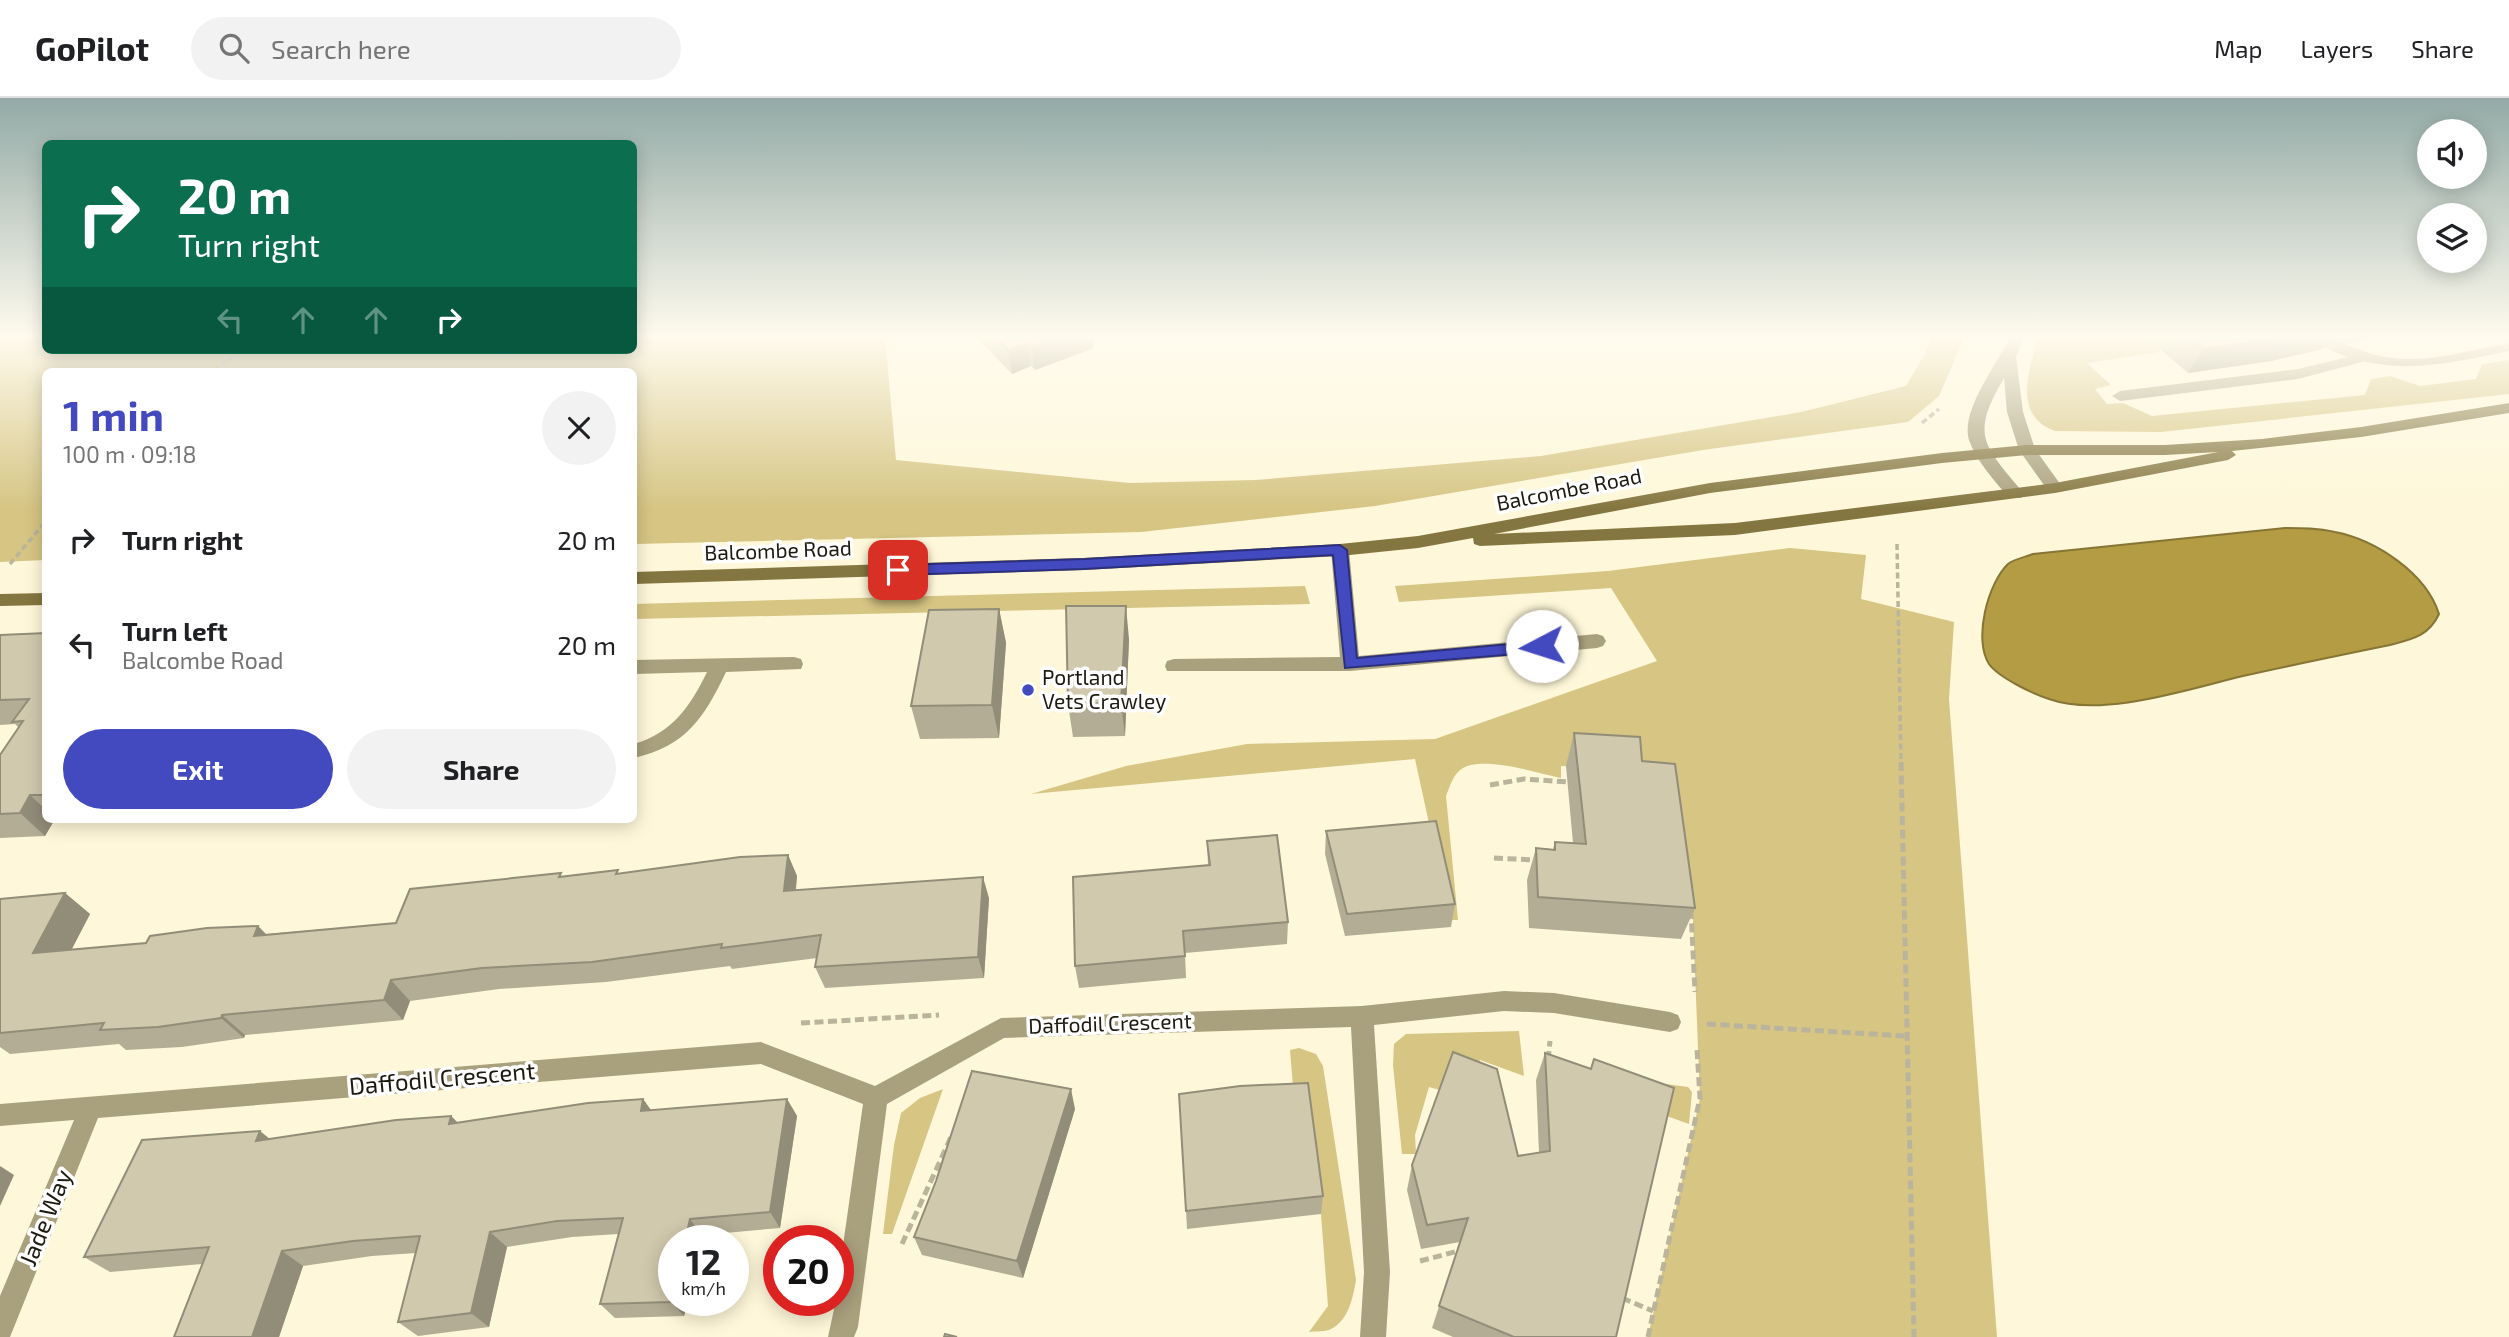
<!DOCTYPE html>
<html lang="en">
<head>
<meta charset="utf-8">
<style>
  :root { --surface:#fff; --page:#f2f2f2; --text:#202124; --muted:#757577; --line:#e0e0e0; --accent:#4349be }
  body { margin:0; font-family:"Exo 2",sans-serif; background:var(--page); color:var(--text); height:100vh; display:flex; flex-direction:column; font-size:26px; white-space:nowrap }
  * { box-sizing:border-box; margin:0 }
  p { font-size:23px; color:var(--muted) }
  .icon { flex:none; width:38px; height:38px; fill:none; stroke:currentColor; stroke-width:2; stroke-linecap:round; stroke-linejoin:round }
  .map { position:relative; flex:1; overflow:hidden }
  .sheet { position:absolute; left:42px; top:270px; width:595px; height:455px; display:flex; flex-direction:column; background:var(--surface); border-radius:10px; box-shadow:0 4px 18px #0003 }
  .sheet>* { flex:none }
  .guide { position:absolute; left:42px; top:42px; width:595px; height:214px; border-radius:10px; box-shadow:0 4px 18px #0003; background:#0b6e4f; color:#fff; overflow:hidden }
  .tools { position:absolute; left:2417px; top:21px; display:grid; gap:14px }
  .tools a { display:grid; place-items:center; width:70px; height:70px; border-radius:50%; background:var(--surface); box-shadow:0 4px 18px #0003; font-size:35px }
  .speed { position:absolute; left:658px; top:1127px; display:flex; gap:14px; font-size:35px; font-weight:700; text-align:center }
  .speed>* { display:grid; place-content:center; width:91px; height:91px; border-radius:50%; background:var(--surface); box-shadow:0 4px 18px #0003; line-height:1 }
  .speed small { font-size:18px; font-weight:400 }
  .speed .limit { border:10px solid #d22; background:#fff; color:#111 }
  .pin { position:absolute; display:grid; place-items:center; width:60px; height:60px; color:#fff; margin:-30px; border-radius:14px; box-shadow:0 4px 10px #0006 }
  .me { position:absolute; width:77px; margin:-38px; rotate:265deg; stroke-linejoin:round; filter:drop-shadow(0 0 5px #0008) }
  .turn { display:flex; align-items:center; gap:24px; height:147px; padding:0 21px; font-size:32px }
  .turn .icon { width:91px; height:91px; stroke-width:2.5 }
  .turn b { display:block; font-size:49px; line-height:60px }
  .lanes { display:flex; align-items:center; height:66px; padding:0 21px; background:#0003; justify-content:center; gap:35px; direction:ltr }
  .lanes .off { opacity:.35 }
  .round { display:grid; place-items:center; flex:none; width:74px; height:74px; border-radius:37px; background:var(--page) }
  .headline { display:flex; align-items:center; justify-content:space-between; height:119px; padding:0 21px }
  h1 { font-size:42px; font-weight:700; line-height:52px; color:var(--accent) }
  .button { display:flex; gap:14px; margin-top:auto; padding:14px 21px }
  .button a { flex:1; height:80px; border-radius:42px; background:var(--accent); color:#fff; font-size:28px; font-weight:700; line-height:80px; text-align:center }
  .button a+a { background:var(--page); color:var(--text) }
  ul { padding:0; list-style:none }
  li { display:flex; align-items:center; gap:21px; height:105px; padding:0 21px }
  li div { flex:1 }
  li b { display:block; font-size:26px }
  li em { font-style:normal }
  header { display:flex; align-items:center; gap:42px; box-sizing:border-box; height:98px; padding:0 35px; background:var(--surface); border-bottom:2px solid var(--line) }
  header strong { font-size:33px }
  nav { display:flex; gap:38px; margin-inline-start:auto; font-size:24px }
  .search { width:490px; height:63px; background:var(--page); display:flex; align-items:center; gap:18px; box-sizing:border-box; padding:0 24px; border-radius:38px; color:var(--muted); font-size:26px }
  .map>svg:first-child { display:block }
  .green { fill:#d6c583 }
  .water { fill:#b39c44; stroke:#867534; stroke-width:2 }
  .lines { fill:none; stroke-linecap:round; stroke-linejoin:round }
  .path-far1 { stroke:#bab49c; stroke-width:3.5; stroke-dasharray:6 3.5; stroke-linecap:butt }
  .path { stroke:#bab49c; stroke-width:5; stroke-dasharray:9 4.5; stroke-linecap:butt }
  .service { fill:#a9a07d; fill-rule:evenodd }
  .minor { fill:#a9a07d; fill-rule:evenodd }
  .tertiary { fill:#a9a07d; fill-rule:evenodd }
  .secondary { fill:#847640; fill-rule:evenodd }
  .wall { fill:#b4ad95 }
  .shaded-wall { fill:#928d79 }
  .building { fill:#d1c9ad; stroke:#928d79; stroke-width:2 }
  .route { fill:#4349be; stroke:#2c2f7c; stroke-width:2 }
  .poi-dot { fill:#4349be; stroke:#fff; stroke-width:2.5 }
  .labels { text-anchor:middle; stroke-width:7; stroke-linejoin:round; paint-order:stroke }
  .street-label { font-size:21px; fill:#1c190f; stroke:#fff }
  .poi-label { font-size:21px; fill:#1c190f; stroke:#fff; text-anchor:start }
  .near-street-label { font-size:24px; fill:#1c190f; stroke:#fff }
</style>
</head>
<body>
<header>
<strong>GoPilot</strong>
<div class="search"><svg class="icon" aria-label="search" viewBox="0 0 24 24"><circle cx="10" cy="10" r="6"/><path d="M15 15l6 6"/></svg>Search here</div>
<nav><a>Map</a><a>Layers</a><a>Share</a></nav>
</header>
<div class="map">
<svg width="2509" height="1239" viewBox="0 0 2509 1239">
  <rect width="100%" height="100%" fill="#fef7d9"/>
  <!-- green -->
  <g class="green">
    <polygon points="0,238 45,238 46,252 634,252 634,238 885,238 896,362 1130,385 1256,382 1541,358 1801,314 1906,288 1926,254 1932,238 1965,238 1939,298 1908,324 1703,352 1375,408 1141,434 634,446 634,273 46,273 45,462 0,464"/>
    <path d="M 2039,238 L 2146,238 L 2158,248 L 2160,254 L 2087,265 L 2111,287 L 2095,291 L 2107,306 L 2123,305 L 2152,318 L 2365,297 L 2371,281 L 2390,278 L 2420,288 L 2476,281 L 2482,266 L 2509,262 L 2509,296 L 2161,334 L 2055,333 C 2012,318 2029,271 2039,238 Z"/>
    <path d="M 1790,450 L 1866,457 L 1861,501 L 1954,524 L 1949,601 L 1997,1239 L 1648,1239 L 1700,1000 L 1693,823 L 1685,761 L 1629,672 L 1561,668 L 1561,680 C 1538,675 1484,658 1463,670 C 1453,676 1450,688 1446,698 L 1458,822 L 1450,822 L 1415,661 L 1031,696 L 1126,668 L 1247,646 L 1435,641 L 1657,563 L 1611,490 L 1399,504 L 1395,488 L 1608,473 Z"/>
    <polygon points="1305,488 1310,506 634,521 634,506"/>
    <polygon points="1519,933 1524,978 1480,962 1470,990 1443,993 1429,989 1415,1037 1416,1056 1402,1056 1393,967 1394,946 1406,936"/>
    <path d="M 1299,950 L 1316,956 L 1323,968 L 1356,1182 C 1353,1199 1349,1222 1331,1231 C 1326,1234 1315,1233 1309,1234 L 1328,1208 L 1321,1116 L 1307,1005 L 1294,1000 L 1290,952 Z"/>
    <polygon points="1598,977 1688,989 1692,994 1689,1026 1583,988"/>
    <polygon points="943,991 892,1136 883,1136 894,1047 901,1015 920,1000"/>
  </g>
  <!-- water -->
  <path class="water" d="M 2285,430 C 2302,430 2318,430 2335,434 C 2376,442 2426,475 2439,516 C 2429,538 2412,541 2390,547 C 2341,557 2292,567 2243,578 C 2188,591 2103,620 2049,601 C 2033,596 1998,579 1989,566 C 1973,541 1988,485 2008,466 C 2014,461 2026,459 2033,456 Z"/>
  <g class="lines">
    <!-- path-far1 -->
    <g class="path-far1">
      <polyline points="214,273 241,252"/>
      <polyline points="1922,325 1939,311"/>
      <polyline points="1897,446 1901,665"/>
      <polyline points="10,466 46,423"/>
    </g>
    <!-- path -->
    <g class="path">
      <polyline points="1901,664 1914,1239"/>
      <polyline points="1490,687 1524,681 1568,684"/>
      <polyline points="1494,760 1536,762"/>
      <polyline points="1691,812 1695,894"/>
      <polyline points="801,925 939,917"/>
      <polyline points="1707,926 1905,938"/>
      <polyline points="1548,962 1550,943"/>
      <polyline points="902,1146 952,1037"/>
      <polyline points="1420,1163 1462,1152"/>
      <polyline points="1622,1200 1653,1213"/>
      <polyline points="1648,1239 1700,1000 1697,951"/>
    </g>
    <!-- service -->
    <g class="service">
      <polygon points="2361,256 2366,257 2368,260 2366,263 2298,281 2120,303 2112,298 2120,293 2298,271"/>
      <polygon points="1340,446 1349,452 1359,558 1597,536 1603,538 1606,543 1603,548 1597,550 1350,573 1167,573 1165,568 1167,563 1174,561 1340,559 1331,452"/>
      <path d="M 794,559 L 801,561 L 803,566 L 801,571 L 726,574 C 704,620 686,648 634,660 L 634,646 C 672,635 690,609 707,574 L 634,576 L 634,562 Z"/>
    </g>
    <!-- minor -->
    <g class="minor">
      <path d="M 2310,238 C 2337,238 2359,255 2386,259 C 2427,266 2470,252 2509,245 L 2509,253 C 2449,265 2402,278 2342,257 C 2332,253 2317,246 2310,238 Z"/>
      <polygon points="1504,893 1554,895 1670,914 1678,917 1681,924 1678,931 1670,934 1554,915 1504,913 1374,927 1390,1174 1386,1239 1360,1239 1364,1174 1351,929 1004,940 887,1006 858,1229 854,1239 828,1239 836,1202 838,1202 838,1183 863,1006 761,966 98,1020 10,1239 0,1239 0,1198 74,1022 0,1028 0,1006 761,944 875,988 1001,920 1362,908"/>
    </g>
    <!-- tertiary -->
    <path class="tertiary" d="M 2010,238 L 2024,238 L 2016,259 L 2023,314 L 2035,351 L 2063,390 L 2061,394 L 2049,394 L 2019,352 L 2007,314 L 2004,280 C 1971,336 1982,346 2021,392 L 2023,396 L 2021,400 L 2009,400 C 1995,383 1976,363 1969,342 C 1960,312 1998,266 2010,238 Z"/>
    <!-- secondary -->
    <g class="secondary">
      <path d="M 2509,305 L 2509,315 L 2361,339 L 2232,353 L 2236,357 L 2228,362 L 2055,395 L 1735,437 L 1480,448 L 1474,446 L 1473,440 L 1418,450 L 1340,458 L 1084,472 L 634,486 L 634,474 L 1084,460 L 1340,446 L 1418,438 L 1710,385 L 1942,355 L 2027,347 L 2165,347 L 2262,341 L 2361,329 ZM 2218,354 L 2055,385 L 1735,425 L 1494,436 L 1710,395 L 1942,365 L 2027,357 L 2165,357 Z"/>
      <polygon points="46,495 46,507 0,508 0,496"/>
    </g>
  </g>
  <!-- wall -->
  <g class="wall">
    <polygon points="975,238 1093,238 1094,250 1035,272 1031,268 1012,276"/>
    <polygon points="2145,238 2379,238 2349,245 2330,240 2323,251 2271,263 2188,275"/>
    <polygon points="999,511 1006,545 999,640 920,641 911,608"/>
    <polygon points="46,535 46,721 55,721 45,738 0,740 0,657 19,630 15,626 0,627 0,537"/>
    <polygon points="1129,541 1125,638 1073,639 1068,606"/>
    <polygon points="1574,635 1642,663 1695,810 1681,841 1529,830 1527,782 1536,750 1553,751 1555,744 1573,745 1566,668"/>
    <polygon points="1326,733 1455,806 1451,829 1345,838 1325,756"/>
    <polygon points="1207,743 1288,824 1287,846 1185,855 1186,880 1079,890 1075,868 1208,767"/>
    <polygon points="788,757 797,778 796,792 989,800 984,880 825,890 815,869 817,860 732,871 730,868 606,884 499,891 410,903 403,922 245,937 244,940 182,949 126,952 119,946 10,956 0,949 0,801 65,795 90,816 71,852 146,845 258,828 266,836 396,825 563,779 620,776"/>
    <polygon points="1545,955 1590,971 1594,961 1616,1239 1453,1239 1432,1230 1460,1144 1421,1151 1407,1092 1412,1067 1539,1055 1536,982"/>
    <polygon points="643,1001 651,1012 787,1001 797,1018 780,1130 702,1137 674,1202 688,1202 684,1218 615,1220 600,1206 618,1136 572,1139 507,1149 489,1229 418,1238 398,1224 416,1155 372,1158 303,1168 279,1239 174,1239 202,1166 110,1174 84,1159 270,1041 451,1018 458,1025"/>
    <polygon points="1075,1011 1023,1180 922,1157 914,1139"/>
    <polygon points="1323,1098 1321,1116 1187,1131 1186,1113"/>
  </g>
  <!-- shaded-wall -->
  <g class="shaded-wall">
    <polygon points="1060,238 1093,238 1094,250 1035,272 1031,249"/>
    <polygon points="2292,238 2332,238 2323,251 2271,263 2188,275 2203,251"/>
    <polygon points="2354,238 2379,238 2349,245"/>
    <polygon points="1028,245 1031,268 1012,276 1008,252"/>
    <polygon points="1126,508 1129,541 1125,638 1121,605"/>
    <polygon points="999,511 1006,545 999,640 992,607"/>
    <polygon points="30,697 46,712 46,721 55,721 45,738 20,715"/>
    <polygon points="788,757 797,778 793,815 784,793"/>
    <polygon points="983,779 989,800 984,880 978,859"/>
    <polygon points="65,795 90,816 59,876 33,855"/>
    <polygon points="258,828 278,849 254,838"/>
    <polygon points="391,882 410,903 403,922 384,902"/>
    <polygon points="222,917 245,937 244,940 221,920"/>
    <polygon points="1071,991 1075,1011 1023,1180 1017,1163"/>
    <polygon points="643,1001 655,1018 641,1013"/>
    <polygon points="787,1001 797,1018 780,1130 770,1114"/>
    <polygon points="451,1018 468,1035 449,1026"/>
    <polygon points="260,1033 281,1050 256,1043"/>
    <polygon points="0,1068 14,1077 0,1108"/>
    <polygon points="690,1121 702,1137 701,1143 685,1143"/>
    <polygon points="490,1134 507,1149 489,1229 471,1215"/>
    <polygon points="282,1153 303,1168 279,1239 252,1239"/>
    <polygon points="674,1191 674,1202 688,1202 684,1218 671,1204"/>
  </g>
  <!-- building -->
  <g class="building">
    <polygon points="994,238 1060,238 1031,249 1028,245 1008,252"/>
    <polygon points="2187,238 2292,238 2203,251"/>
    <polygon points="1066,508 1126,508 1121,605 1068,606"/>
    <polygon points="999,511 992,607 911,608 929,512"/>
    <polygon points="46,535 46,697 30,697 20,715 0,716 0,657 23,623 12,624 29,601 0,602 0,537"/>
    <polygon points="1574,635 1640,639 1642,663 1675,666 1695,810 1538,799 1536,750 1555,752 1555,744 1586,746"/>
    <polygon points="1436,723 1455,806 1347,816 1326,733"/>
    <polygon points="1277,737 1288,824 1183,833 1185,858 1075,868 1073,779 1210,767 1207,743"/>
    <polygon points="788,757 784,793 983,779 978,859 815,869 821,837 721,850 722,846 592,864 482,870 391,882 384,902 222,917 221,920 158,929 100,932 104,925 0,935 0,801 65,795 33,855 146,845 150,838 207,830 258,828 254,838 396,825 410,791 561,775 559,779 618,772 616,776 740,759"/>
    <polygon points="1453,954 1497,971 1518,1058 1550,1053 1545,955 1591,971 1594,961 1674,990 1616,1239 1514,1239 1439,1208 1468,1120 1427,1127 1412,1067"/>
    <polygon points="972,973 1071,991 1017,1163 914,1139 936,1083"/>
    <polygon points="1308,985 1323,1098 1186,1113 1179,996 1240,988"/>
    <polygon points="643,1001 641,1013 787,1001 770,1114 690,1121 685,1143 674,1143 674,1191 671,1204 600,1206 623,1120 557,1123 490,1134 471,1215 398,1224 420,1138 353,1143 282,1153 252,1239 174,1239 209,1149 84,1159 142,1042 260,1033 256,1043 396,1022 451,1018 449,1026 588,1005"/>
    <polygon points="945,1236 957,1239 944,1239"/>
  </g>
  <!-- sky -->
  <linearGradient id="sky" x2="0" y2="1"><stop stop-color="#93aaa6"/><stop offset="0.58" stop-color="#fffbee"/><stop offset="1" stop-color="#fffbee" stop-opacity="0"/></linearGradient>
  <rect width="2509" height="411" fill="url(#sky)"/>
  <!-- route -->
  <polygon class="route" points="1340,447 1347,452 1357,560 1542,543 1550,548 1542,554 1345,570 1333,457 1084,471 898,477 891,472 898,467 1084,461"/>
  <!-- markers -->
  <circle class="poi-dot" cx="1028" cy="592" r="7"/>
  <g class="labels">
    <!-- street labels -->
    <g class="street-label">
      <text transform="translate(1569 392) rotate(-11)" y="7">Balcombe Road</text>
      <text transform="translate(778 453) rotate(-2)" y="7">Balcombe Road</text>
      <text transform="translate(1110 926) rotate(-2)" y="7">Daffodil Crescent</text>
    </g>
    <!-- poi labels -->
    <g class="poi-label">
      <text x="1042" y="587">Portland<tspan x="1042" dy="24">Vets Crawley</tspan></text>
    </g>
    <!-- near-street labels -->
    <g class="near-street-label">
      <text transform="translate(442 981) rotate(-5)" y="8">Daffodil Crescent</text>
      <text transform="translate(46 1120) rotate(-68)" y="8">Jade Way</text>
    </g>
  </g>
</svg>
<div class="tools">
<a><svg class="icon" aria-label="sound" viewBox="0 0 24 24"><path d="M4 9h4l5-4v14l-5-4H4zM17 9q2 3 0 6"/></svg></a>
<a><svg class="icon" aria-label="layers" viewBox="0 0 24 24"><path d="M12 4l9 5-9 5-9-5zM3 14l9 5 9-5"/></svg></a>
</div>
<div class="speed"><div>12<small>km/h</small></div><div class="limit">20</div></div>
<div class="pin" style="left:898px;top:472px;background:#d93025"><svg class="icon" aria-label="arrive" viewBox="0 0 24 24"><path d="M6 21V4h12l-3 4 3 4H6"/></svg></div>
<svg class="me" style="left:1542px;top:548px" viewBox="-20 -20 40 40"><circle r="19" fill="#fff"/><path d="M0-13L10 11 0 6-10 11z" fill="#4349be"/></svg>
<div class="guide">
<div class="turn"><svg class="icon" aria-label="right" viewBox="0 0 24 24"><path d="M7 20v-9h11M14 6l5 5-5 5"/></svg><div><b>20 m</b>Turn right</div></div>
<div class="lanes"><svg class="icon off" aria-label="left" viewBox="0 0 24 24"><path d="M17 20v-9H6M10 6l-5 5 5 5"/></svg><svg class="icon off" aria-label="ahead" viewBox="0 0 24 24"><path d="M12 20V5M6 11l6-6 6 6"/></svg><svg class="icon off" aria-label="ahead" viewBox="0 0 24 24"><path d="M12 20V5M6 11l6-6 6 6"/></svg><svg class="icon" aria-label="right" viewBox="0 0 24 24"><path d="M7 20v-9h11M14 6l5 5-5 5"/></svg></div>
</div>
<section class="sheet">
<div class="headline"><div><h1>1 min</h1><p>100 m · 09:18</p></div><a class="round"><svg class="icon" aria-label="close" viewBox="0 0 24 24"><path d="M6 6l12 12M18 6L6 18"/></svg></a></div>
<ul>
<li><svg class="icon" aria-label="right" viewBox="0 0 24 24"><path d="M7 20v-9h11M14 6l5 5-5 5"/></svg><div><b>Turn right</b></div><em>20 m</em></li>
<li><svg class="icon" aria-label="left" viewBox="0 0 24 24"><path d="M17 20v-9H6M10 6l-5 5 5 5"/></svg><div><b>Turn left</b><p>Balcombe Road</p></div><em>20 m</em></li>
</ul>
<div class="button"><a>Exit</a><a>Share</a></div>
</section>
</div>
</body>
</html>
